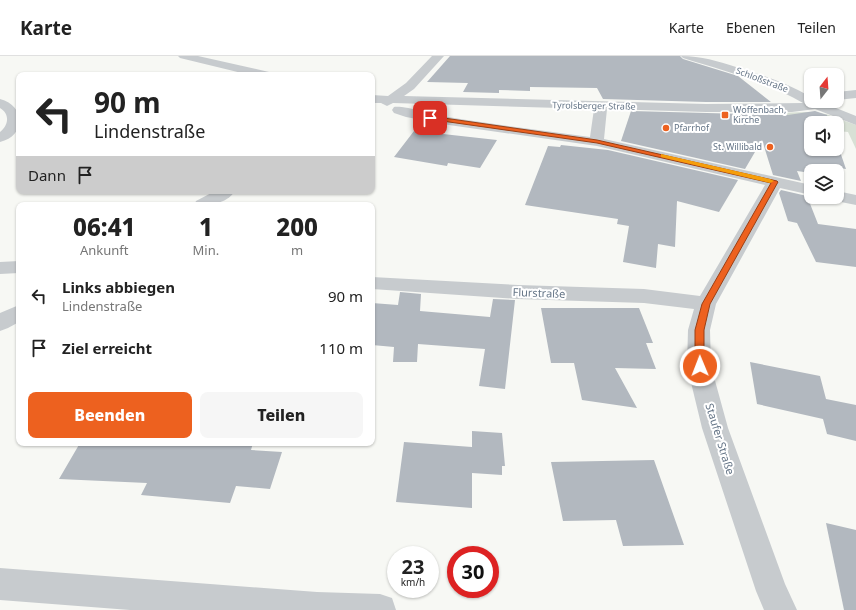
<!DOCTYPE html>
<html lang="de">
<head>
<meta charset="utf-8">
<style>
  :root { --surface:#fff; --page:#f6f6f6; --text:#222; --muted:#767676; --line:#e0e0e0; --accent:#ed611f }
  body { margin:0; font-family:"Noto Sans",sans-serif; background:var(--page); color:var(--text); height:100vh; display:flex; flex-direction:column; font-size:15px; white-space:nowrap }
  * { box-sizing:border-box; margin:0 }
  p { font-size:13px; color:var(--muted) }
  .icon { flex:none; width:22px; height:22px; fill:none; stroke:currentColor; stroke-width:2; stroke-linecap:round; stroke-linejoin:round }
  .map { position:relative; flex:1; overflow:hidden }
  .details { position:absolute; left:16px; top:146px; width:359px; height:244px; display:flex; flex-direction:column; background:var(--surface); border-radius:8px; box-shadow:0 1px 3px #0004 }
  .details>* { flex:none }
  .banner { position:absolute; left:16px; top:16px; width:359px; height:122px; border-radius:8px; box-shadow:0 1px 3px #0004; background:#fff; color:var(--text); overflow:hidden }
  .needle { width:26px; rotate:17deg }
  .buttons { position:absolute; left:804px; top:12px; display:grid; gap:8px }
  .buttons a { display:grid; place-items:center; width:40px; height:40px; border-radius:8px; background:var(--surface); box-shadow:0 1px 3px #0004; font-size:20px }
  .speed { position:absolute; left:387px; top:490px; display:flex; gap:8px; font-size:20px; font-weight:700; text-align:center }
  .speed>* { display:grid; place-content:center; width:52px; height:52px; border-radius:50%; background:var(--surface); box-shadow:0 1px 3px #0004; line-height:1 }
  .speed small { font-size:10px; font-weight:400 }
  .speed .limit { border:6px solid #d22; background:#fff; color:#111 }
  .pin { position:absolute; display:grid; place-items:center; width:34px; height:34px; color:#fff; margin:-17px; border-radius:8px; box-shadow:0 2px 6px #0006 }
  .me { position:absolute; width:44px; margin:-22px; rotate:359deg; stroke-linejoin:round; filter:drop-shadow(0 0 3px #0008) }
  .turn { display:flex; align-items:center; gap:14px; height:84px; padding:0 12px; font-size:18px }
  .turn .icon { width:52px; height:52px; stroke-width:2.5 }
  .turn b { display:block; font-size:28px; line-height:34px }
  .then { display:flex; align-items:center; height:38px; padding:0 12px; background:#0003; gap:8px; font-size:15px }
  .eta { display:flex; justify-content:space-evenly; align-items:center; height:68px; text-align:center }
  .eta b { font-size:24px; font-weight:800; line-height:28px }
  .cta { display:flex; gap:8px; margin-top:auto; padding:8px 12px }
  .cta a { flex:1; height:46px; border-radius:8px; background:var(--accent); color:#fff; font-size:16px; font-weight:800; line-height:46px; text-align:center }
  .cta a+a { background:var(--page); color:var(--text) }
  ul { padding:0; list-style:none }
  li { display:flex; align-items:center; gap:12px; height:52px; padding:0 12px }
  li div { flex:1 }
  li b { display:block; font-size:15px }
  li em { font-style:normal }
  header { display:flex; align-items:center; gap:24px; box-sizing:border-box; height:56px; padding:0 20px; background:var(--surface); border-bottom:1px solid var(--line) }
  header strong { font-size:19px }
  nav { display:flex; gap:22px; margin-inline-start:auto; font-size:14px }
  .map>svg:first-child { display:block }
  .green { fill:#d8e0d5 }
  .building { fill:#b2b8bf }
  .lines { fill:none; stroke-linecap:round; stroke-linejoin:round }
  .minor { fill:#c7cbce; fill-rule:evenodd }
  .route { fill:#ed611f; stroke:#9a3f14 }
  .slow { fill:#f59e0b }
  .poi-dot { fill:#ed611f; stroke:#fff; stroke-width:1.5 }
  .labels { text-anchor:middle; stroke-width:4; stroke-linejoin:round; paint-order:stroke }
  .far-street-label { font-size:9px; fill:#657587; stroke:#fff }
  .far-poi-label { font-size:9px; fill:#657587; stroke:#fff; text-anchor:start }
  .street-label { font-size:11px; fill:#657587; stroke:#fff }
</style>
</head>
<body>
<header>
<strong>Karte</strong>
<nav><a>Karte</a><a>Ebenen</a><a>Teilen</a></nav>
</header>
<div class="map">
<svg width="856" height="554" viewBox="0 0 856 554">
  <rect width="100%" height="100%" fill="#f7f8f4"/>
  <!-- green -->
  <polygon class="green" points="806,56 826,58 856,69 856,93 848,76 837,75 837,67 811,67 747,58"/>
  <!-- building -->
  <g class="building">
    <polygon points="450,0 680,0 683,3 738,20 771,46 706,46 603,43 597,32 530,31 530,35 499,34 499,37 463,36 468,27 427,26"/>
    <polygon points="631,55 788,59 815,55 827,59 830,67 811,67 811,93 837,93 837,87 846,113 819,109 820,115 811,115 811,117 797,115 801,125 773,119 762,84 745,113 621,85"/>
    <polygon points="414,75 443,78 497,84 480,112 448,107 447,110 394,101"/>
    <polygon points="561,89 608,94 738,124 719,156 677,145 675,191 658,188 656,212 623,206 629,170 617,168 618,163 525,149 548,90 560,91"/>
    <polygon points="781,134 807,140 818,168 856,173 856,211 816,206 797,167 788,165 779,137"/>
    <polygon points="400,236 421,238 420,255 490,261 493,243 515,244 505,333 479,330 485,293 418,288 417,306 393,306 394,291 372,289 372,247 398,249"/>
    <polygon points="541,252 639,252 653,287 646,287 656,313 615,312 637,352 582,344 574,307 551,307"/>
    <polygon points="750,306 820,320 826,343 856,349 856,385 827,378 823,363 757,348"/>
    <polygon points="472,375 502,377 505,410 502,410 502,419 472,417 472,452 396,446 404,386 472,391"/>
    <polygon points="80,387 253,387 251,394 282,396 270,433 236,430 230,447 141,439 147,427 59,423"/>
    <polygon points="654,404 684,489 623,490 616,464 563,465 551,406"/>
    <polygon points="826,467 856,474 856,554 844,554"/>
  </g>
  <g class="lines">
    <!-- minor -->
    <g class="minor">
      <polygon points="178,0 198,0 269,16 271,19 250,19 180,2"/>
      <path d="M 432,0 L 444,0 L 414,33 L 404,40 L 706,48 L 803,47 C 766,25 724,15 683,2 L 681,0 C 702,0 717,5 736,11 C 762,19 787,27 811,41 L 811,45 L 828,45 L 826,48 L 856,60 L 856,69 L 815,53 L 792,56 L 706,56 L 607,53 L 604,83 L 811,129 L 811,139 L 780,132 L 716,248 L 710,274 L 711,310 L 728,372 L 785,528 L 797,554 L 764,554 L 756,535 L 702,372 L 687,310 L 688,274 L 694,253 L 644,247 L 518,243 L 372,233 L 372,221 L 518,229 L 644,233 L 700,240 L 765,129 L 597,90 L 449,69 L 406,61 L 394,57 L 392,54 L 394,51 C 402,49 437,59 448,61 C 495,69 543,74 590,81 L 594,53 L 393,47 L 387,50 L 381,47 L 372,47 L 372,39 L 388,40 L 406,27 Z"/>
      <polygon points="856,34 856,42 837,44 837,36"/>
      <path d="M 0,43 C 26,50 26,80 0,86 L 0,76 C 9,69 10,58 0,52 Z"/>
      <path d="M 215,135 L 235,135 C 226,149 208,149 194,149 L 196,145 Z"/>
      <polygon points="837,135 856,139 856,149 831,144 829,141 837,141"/>
      <polygon points="19,205 19,217 0,218 0,206"/>
      <polygon points="19,249 19,266 8,272 0,275 0,257"/>
      <polygon points="0,512 317,536 380,538 392,542 396,554 130,554 0,544"/>
    </g>
  </g>
  <!-- route -->
  <polygon class="route" points="430,60 597,84 777,125 778,126 710,248 704,274 704,310 703,312 696,312 695,310 695,274 702,248 771,127 597,87 428,63 428,60"/>
  <!-- slow -->
  <polygon class="slow" points="661,98 770,123 774,125 770,127 661,101"/>
  <!-- markers -->
  <g class="poi-dot">
    <rect x="721" y="55" width="8" height="8" rx="2"/>
    <circle cx="666" cy="72" r="4"/>
    <circle cx="770" cy="91" r="4"/>
  </g>
  <g class="labels">
    <!-- far-street labels -->
    <g class="far-street-label">
      <text transform="translate(762 24) rotate(21)" y="3">Schloßstraße</text>
      <text transform="translate(594 50) rotate(1)" y="3">Tyrolsberger Straße</text>
    </g>
    <!-- far-poi labels -->
    <g class="far-poi-label">
      <text x="733" y="57">Woffenbach,<tspan x="733" dy="10">Kirche</tspan></text>
      <text x="674" y="75">Pfarrhof</text>
      <text x="762" y="94" text-anchor="end">St. Willibald</text>
    </g>
    <!-- street labels -->
    <g class="street-label">
      <text transform="translate(539 237) rotate(2)" y="4">Flurstraße</text>
      <text transform="translate(720 383) rotate(73)" y="4">Staufer Straße</text>
    </g>
  </g>
</svg>
<div class="buttons">
<a><svg class="needle" viewBox="-14 -14 28 28"><path d="M0-13l5 13h-10z" fill="#e53935"/><path d="M0 13l5-13h-10z" fill="#767676"/></svg></a>
<a><svg class="icon" aria-label="sound" viewBox="0 0 24 24"><path d="M4 9h4l5-4v14l-5-4H4zM17 9q2 3 0 6"/></svg></a>
<a><svg class="icon" aria-label="layers" viewBox="0 0 24 24"><path d="M12 4l9 5-9 5-9-5zM3 14l9 5 9-5"/></svg></a>
</div>
<div class="speed"><div>23<small>km/h</small></div><div class="limit">30</div></div>
<div class="pin" style="left:430px;top:62px;background:#d93025"><svg class="icon" aria-label="arrive" viewBox="0 0 24 24"><path d="M6 21V4h12l-3 4 3 4H6"/></svg></div>
<svg class="me" style="left:700px;top:310px" viewBox="-20 -20 40 40"><circle r="17" fill="#ed611f" stroke="#fff" stroke-width="3"/><path d="M0-11L8 9 0 5-8 9z" fill="#fff"/></svg>
<div class="banner">
<div class="turn"><svg class="icon" aria-label="left" viewBox="0 0 24 24"><path d="M17 20v-9H6M10 6l-5 5 5 5"/></svg><div><b>90 m</b>Lindenstraße</div></div>
<div class="then">Dann<svg class="icon" aria-label="arrive" viewBox="0 0 24 24"><path d="M6 21V4h12l-3 4 3 4H6"/></svg></div>
</div>
<section class="details">
<div class="eta">
<div><b>06:41</b><p>Ankunft</p></div>
<div><b>1</b><p>Min.</p></div>
<div><b>200</b><p>m</p></div>
</div>
<ul>
<li><svg class="icon" aria-label="left" viewBox="0 0 24 24"><path d="M17 20v-9H6M10 6l-5 5 5 5"/></svg><div><b>Links abbiegen</b><p>Lindenstraße</p></div><em>90 m</em></li>
<li><svg class="icon" aria-label="arrive" viewBox="0 0 24 24"><path d="M6 21V4h12l-3 4 3 4H6"/></svg><div><b>Ziel erreicht</b></div><em>110 m</em></li>
</ul>
<div class="cta"><a>Beenden</a><a>Teilen</a></div>
</section>
</div>
</body>
</html>
